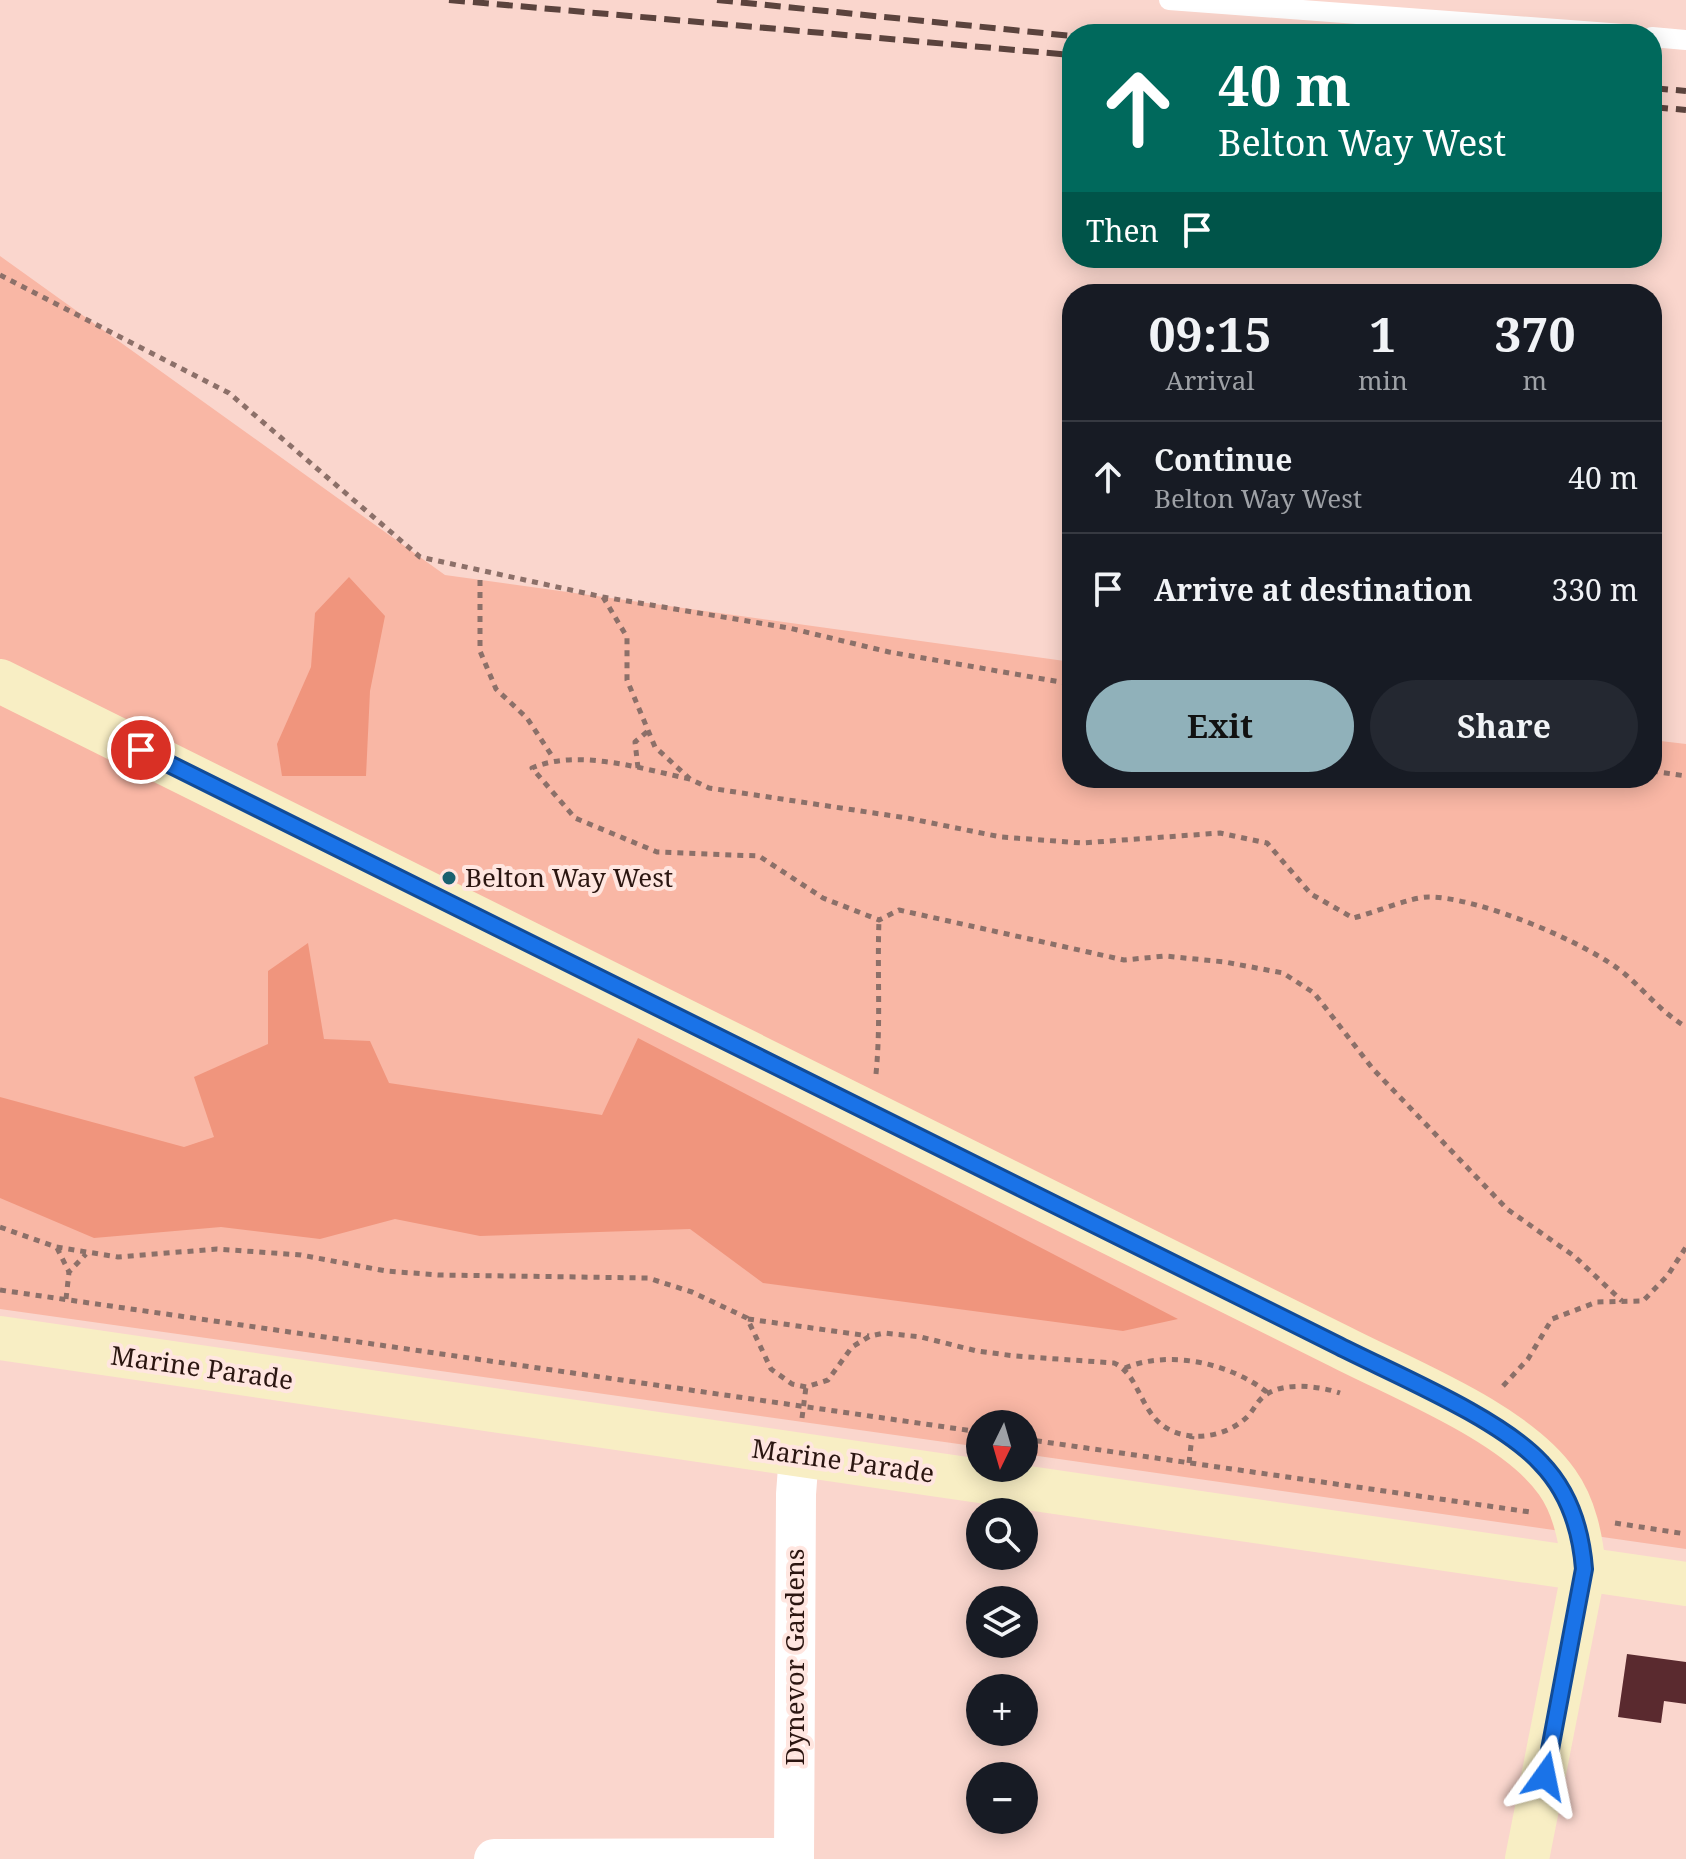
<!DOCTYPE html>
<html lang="en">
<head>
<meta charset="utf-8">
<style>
  :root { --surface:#171b24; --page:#242831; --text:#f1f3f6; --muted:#9ea1a6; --line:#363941; --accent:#90b1ba }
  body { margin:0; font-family:"Noto Serif",serif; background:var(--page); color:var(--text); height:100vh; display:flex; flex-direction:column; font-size:30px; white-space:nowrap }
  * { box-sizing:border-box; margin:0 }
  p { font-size:26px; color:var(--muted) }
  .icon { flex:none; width:44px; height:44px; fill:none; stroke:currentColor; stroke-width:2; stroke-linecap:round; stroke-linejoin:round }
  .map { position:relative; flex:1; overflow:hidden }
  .panel { position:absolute; left:1062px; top:284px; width:600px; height:504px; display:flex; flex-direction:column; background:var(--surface); border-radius:32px; box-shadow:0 4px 20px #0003 }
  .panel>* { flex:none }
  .banner { position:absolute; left:1062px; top:24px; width:600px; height:244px; border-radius:32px; box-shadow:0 4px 20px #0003; background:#00695c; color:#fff; overflow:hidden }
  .needle { width:52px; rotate:185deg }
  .buttons { position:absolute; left:966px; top:1410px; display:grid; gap:16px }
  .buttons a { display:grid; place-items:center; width:72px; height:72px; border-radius:50%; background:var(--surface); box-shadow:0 4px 20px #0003; font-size:40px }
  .pin { position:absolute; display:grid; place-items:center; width:68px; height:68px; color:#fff; margin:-34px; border:4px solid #fff; border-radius:50%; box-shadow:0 2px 8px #0007 }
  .me { position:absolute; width:88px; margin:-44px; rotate:12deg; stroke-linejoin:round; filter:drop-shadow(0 0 6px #0008) }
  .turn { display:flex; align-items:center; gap:28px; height:168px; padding:0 24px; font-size:36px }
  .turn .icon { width:104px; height:104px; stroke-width:2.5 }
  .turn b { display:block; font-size:56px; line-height:68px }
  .then { display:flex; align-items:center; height:76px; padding:0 24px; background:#0003; gap:16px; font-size:30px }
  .eta { display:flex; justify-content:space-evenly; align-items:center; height:136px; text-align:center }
  .eta b { font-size:48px; font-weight:700; line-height:56px }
  .cta { display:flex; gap:16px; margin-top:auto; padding:16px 24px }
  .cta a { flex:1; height:92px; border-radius:48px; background:var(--accent); color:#111; font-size:32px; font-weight:700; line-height:92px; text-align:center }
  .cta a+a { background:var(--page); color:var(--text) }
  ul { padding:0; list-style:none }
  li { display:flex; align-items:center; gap:24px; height:112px; padding:0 24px; border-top:2px solid var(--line) }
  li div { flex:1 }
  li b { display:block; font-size:30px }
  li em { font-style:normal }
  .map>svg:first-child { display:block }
  .green { fill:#f9b7a5 }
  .forest { fill:#f0957d }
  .building { fill:#5a2a2f }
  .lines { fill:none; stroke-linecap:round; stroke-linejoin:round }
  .path { stroke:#8c7069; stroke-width:5; stroke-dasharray:6 6; stroke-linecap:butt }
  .lane { stroke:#fff; stroke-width:20 }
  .street { stroke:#fff; stroke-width:40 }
  .secondary { stroke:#f8eec4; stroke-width:44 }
  .rail { stroke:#5b433d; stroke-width:6; stroke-dasharray:16 8; stroke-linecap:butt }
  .route-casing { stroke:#114b97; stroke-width:20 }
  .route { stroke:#1a73e8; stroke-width:14 }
  .poi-dot { fill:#196170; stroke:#ffe6e0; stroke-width:3 }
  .labels { text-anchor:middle; stroke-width:8; stroke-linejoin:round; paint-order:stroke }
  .poi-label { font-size:26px; fill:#2b1611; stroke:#ffe6e0; text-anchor:start }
  .street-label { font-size:26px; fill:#2b1611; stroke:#ffe6e0 }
</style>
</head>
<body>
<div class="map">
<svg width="1686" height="1859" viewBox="0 0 1686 1859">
  <rect width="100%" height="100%" fill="#fad6cd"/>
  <!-- green -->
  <polygon class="green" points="0,256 445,575 1072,662 1072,778 1652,778 1652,740 1686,744 1686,1549 1024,1454 1024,1424 980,1424 980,1447 0,1309"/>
  <!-- forest -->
  <g class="forest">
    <polygon points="349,577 385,616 370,691 366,776 282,776 277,744 311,667 315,613"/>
    <polygon points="308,943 324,1039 370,1041 389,1083 602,1115 638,1038 1178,1319 1123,1331 763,1283 690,1229 480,1236 395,1219 320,1239 221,1227 94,1238 0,1198 0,1097 184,1147 214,1137 194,1077 268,1044 268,971"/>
  </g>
  <!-- building -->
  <polygon class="building" points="1627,1654 1686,1662 1686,1704 1664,1701 1661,1723 1618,1717"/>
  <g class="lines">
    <!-- path -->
    <g class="path">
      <polyline points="0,275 229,393 420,557 603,597 789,628 889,652 1072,684"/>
      <polyline points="480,580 480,651 496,689 527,718 554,759"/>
      <path d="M 603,597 L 627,637 L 627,680 L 655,747 L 690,779 L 709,788 L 907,818 L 1001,837 L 1082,843 L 1220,833 L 1267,843 L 1311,894 L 1353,918 C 1374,913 1410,897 1429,897 C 1478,897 1589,943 1626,975 C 1649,995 1659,1010 1686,1027"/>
      <polyline points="638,768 635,742 648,731"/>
      <polyline points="1652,771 1686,776"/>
      <path d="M 690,779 C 642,769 578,748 532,768 L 575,818 L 657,852 L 759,856 L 823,898 L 879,920 L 899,910 L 1124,960 L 1165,956 L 1225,962 L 1283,973 L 1314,993 L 1373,1069 L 1507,1209 L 1574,1256 L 1622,1301"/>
      <path d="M 876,1074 C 881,1023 877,972 879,920"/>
      <path d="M 0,1227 L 56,1247 L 118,1257 L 217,1249 L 301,1255 L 386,1271 L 439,1275 L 648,1278 L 692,1292 L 747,1318 L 771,1369 L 792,1384 L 806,1387 L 828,1380 L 852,1347 L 870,1336 L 884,1333 L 921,1337 L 977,1351 L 1015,1356 L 1114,1363 C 1141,1375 1139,1416 1172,1431 C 1197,1442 1228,1435 1247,1417 C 1255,1409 1257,1400 1267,1394 C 1286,1382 1319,1386 1340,1393"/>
      <polyline points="57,1248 69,1272"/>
      <polyline points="0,1290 980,1432"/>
      <polyline points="66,1299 69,1272 86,1254"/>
      <polyline points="748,1319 869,1336"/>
      <path d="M 1125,1368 C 1170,1349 1232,1364 1268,1393"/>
      <polyline points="1503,1386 1528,1359 1552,1319 1597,1302 1643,1301 1668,1275 1686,1247"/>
      <polyline points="802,1418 806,1387"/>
      <polyline points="1024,1439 1530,1512"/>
      <polyline points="1189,1463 1192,1436"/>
      <polyline points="1615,1523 1686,1534"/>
    </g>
    <!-- lane -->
    <g class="lane">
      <polyline points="1169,0 1623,34"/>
      <polyline points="1652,37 1686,40"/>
    </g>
    <!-- street -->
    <g class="street">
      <polyline points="494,1859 794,1858"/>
      <polyline points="794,1859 796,1494 799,1455"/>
    </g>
    <!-- secondary -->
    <g class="secondary">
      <path d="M 0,681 L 1339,1346 C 1403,1379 1516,1423 1557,1482 C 1575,1507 1581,1539 1584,1569 L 1527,1859"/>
      <polyline points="0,1338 1686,1584"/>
    </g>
    <!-- rail -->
    <g class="rail">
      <polyline points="449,0 1072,55"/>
      <polyline points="717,0 1072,36"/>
      <polyline points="1652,88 1686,91"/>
      <polyline points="1652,107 1686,110"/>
    </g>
  </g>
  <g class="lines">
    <!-- route casing -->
    <g class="route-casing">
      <path id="route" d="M 141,750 L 1339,1346 C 1396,1375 1500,1418 1541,1463 C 1569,1492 1581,1530 1584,1569 L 1545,1776"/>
    </g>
    <!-- route -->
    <use href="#route" class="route"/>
  </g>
  <!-- markers -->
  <circle class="poi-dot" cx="449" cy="878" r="8"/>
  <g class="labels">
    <!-- poi labels -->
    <g class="poi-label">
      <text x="465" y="887">Belton Way West</text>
    </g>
    <!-- street labels -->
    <g class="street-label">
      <text transform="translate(202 1368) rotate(8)" y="9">Marine Parade</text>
      <text transform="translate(843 1461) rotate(8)" y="9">Marine Parade</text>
      <text transform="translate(795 1657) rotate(-90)" y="9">Dynevor Gardens</text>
    </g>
  </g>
</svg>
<div class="buttons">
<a><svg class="needle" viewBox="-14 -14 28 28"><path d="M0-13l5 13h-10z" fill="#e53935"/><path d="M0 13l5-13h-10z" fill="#9ea1a6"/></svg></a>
<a><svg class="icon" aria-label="search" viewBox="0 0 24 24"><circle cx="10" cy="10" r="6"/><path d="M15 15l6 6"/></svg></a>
<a><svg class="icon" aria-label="layers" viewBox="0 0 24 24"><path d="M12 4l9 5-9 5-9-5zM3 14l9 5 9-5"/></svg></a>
<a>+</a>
<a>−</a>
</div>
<div class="pin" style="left:141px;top:750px;background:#d93025"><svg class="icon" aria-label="arrive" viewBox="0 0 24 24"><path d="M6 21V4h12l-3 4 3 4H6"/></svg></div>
<svg class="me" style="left:1545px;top:1776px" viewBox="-20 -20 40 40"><path d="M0-17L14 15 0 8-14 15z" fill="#1a73e8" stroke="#fff" stroke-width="4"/></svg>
<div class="banner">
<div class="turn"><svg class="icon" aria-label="ahead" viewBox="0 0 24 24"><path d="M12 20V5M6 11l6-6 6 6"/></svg><div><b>40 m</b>Belton Way West</div></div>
<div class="then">Then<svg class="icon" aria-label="arrive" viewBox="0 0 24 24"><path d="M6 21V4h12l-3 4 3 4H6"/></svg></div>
</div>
<section class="panel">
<div class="eta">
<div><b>09:15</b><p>Arrival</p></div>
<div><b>1</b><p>min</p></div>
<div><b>370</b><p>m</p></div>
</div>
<ul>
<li><svg class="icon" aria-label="ahead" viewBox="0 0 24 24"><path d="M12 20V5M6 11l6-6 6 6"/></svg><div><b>Continue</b><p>Belton Way West</p></div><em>40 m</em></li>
<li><svg class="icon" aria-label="arrive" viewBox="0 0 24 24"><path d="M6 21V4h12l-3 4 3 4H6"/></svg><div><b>Arrive at destination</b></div><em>330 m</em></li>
</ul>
<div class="cta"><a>Exit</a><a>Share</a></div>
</section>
</div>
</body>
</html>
